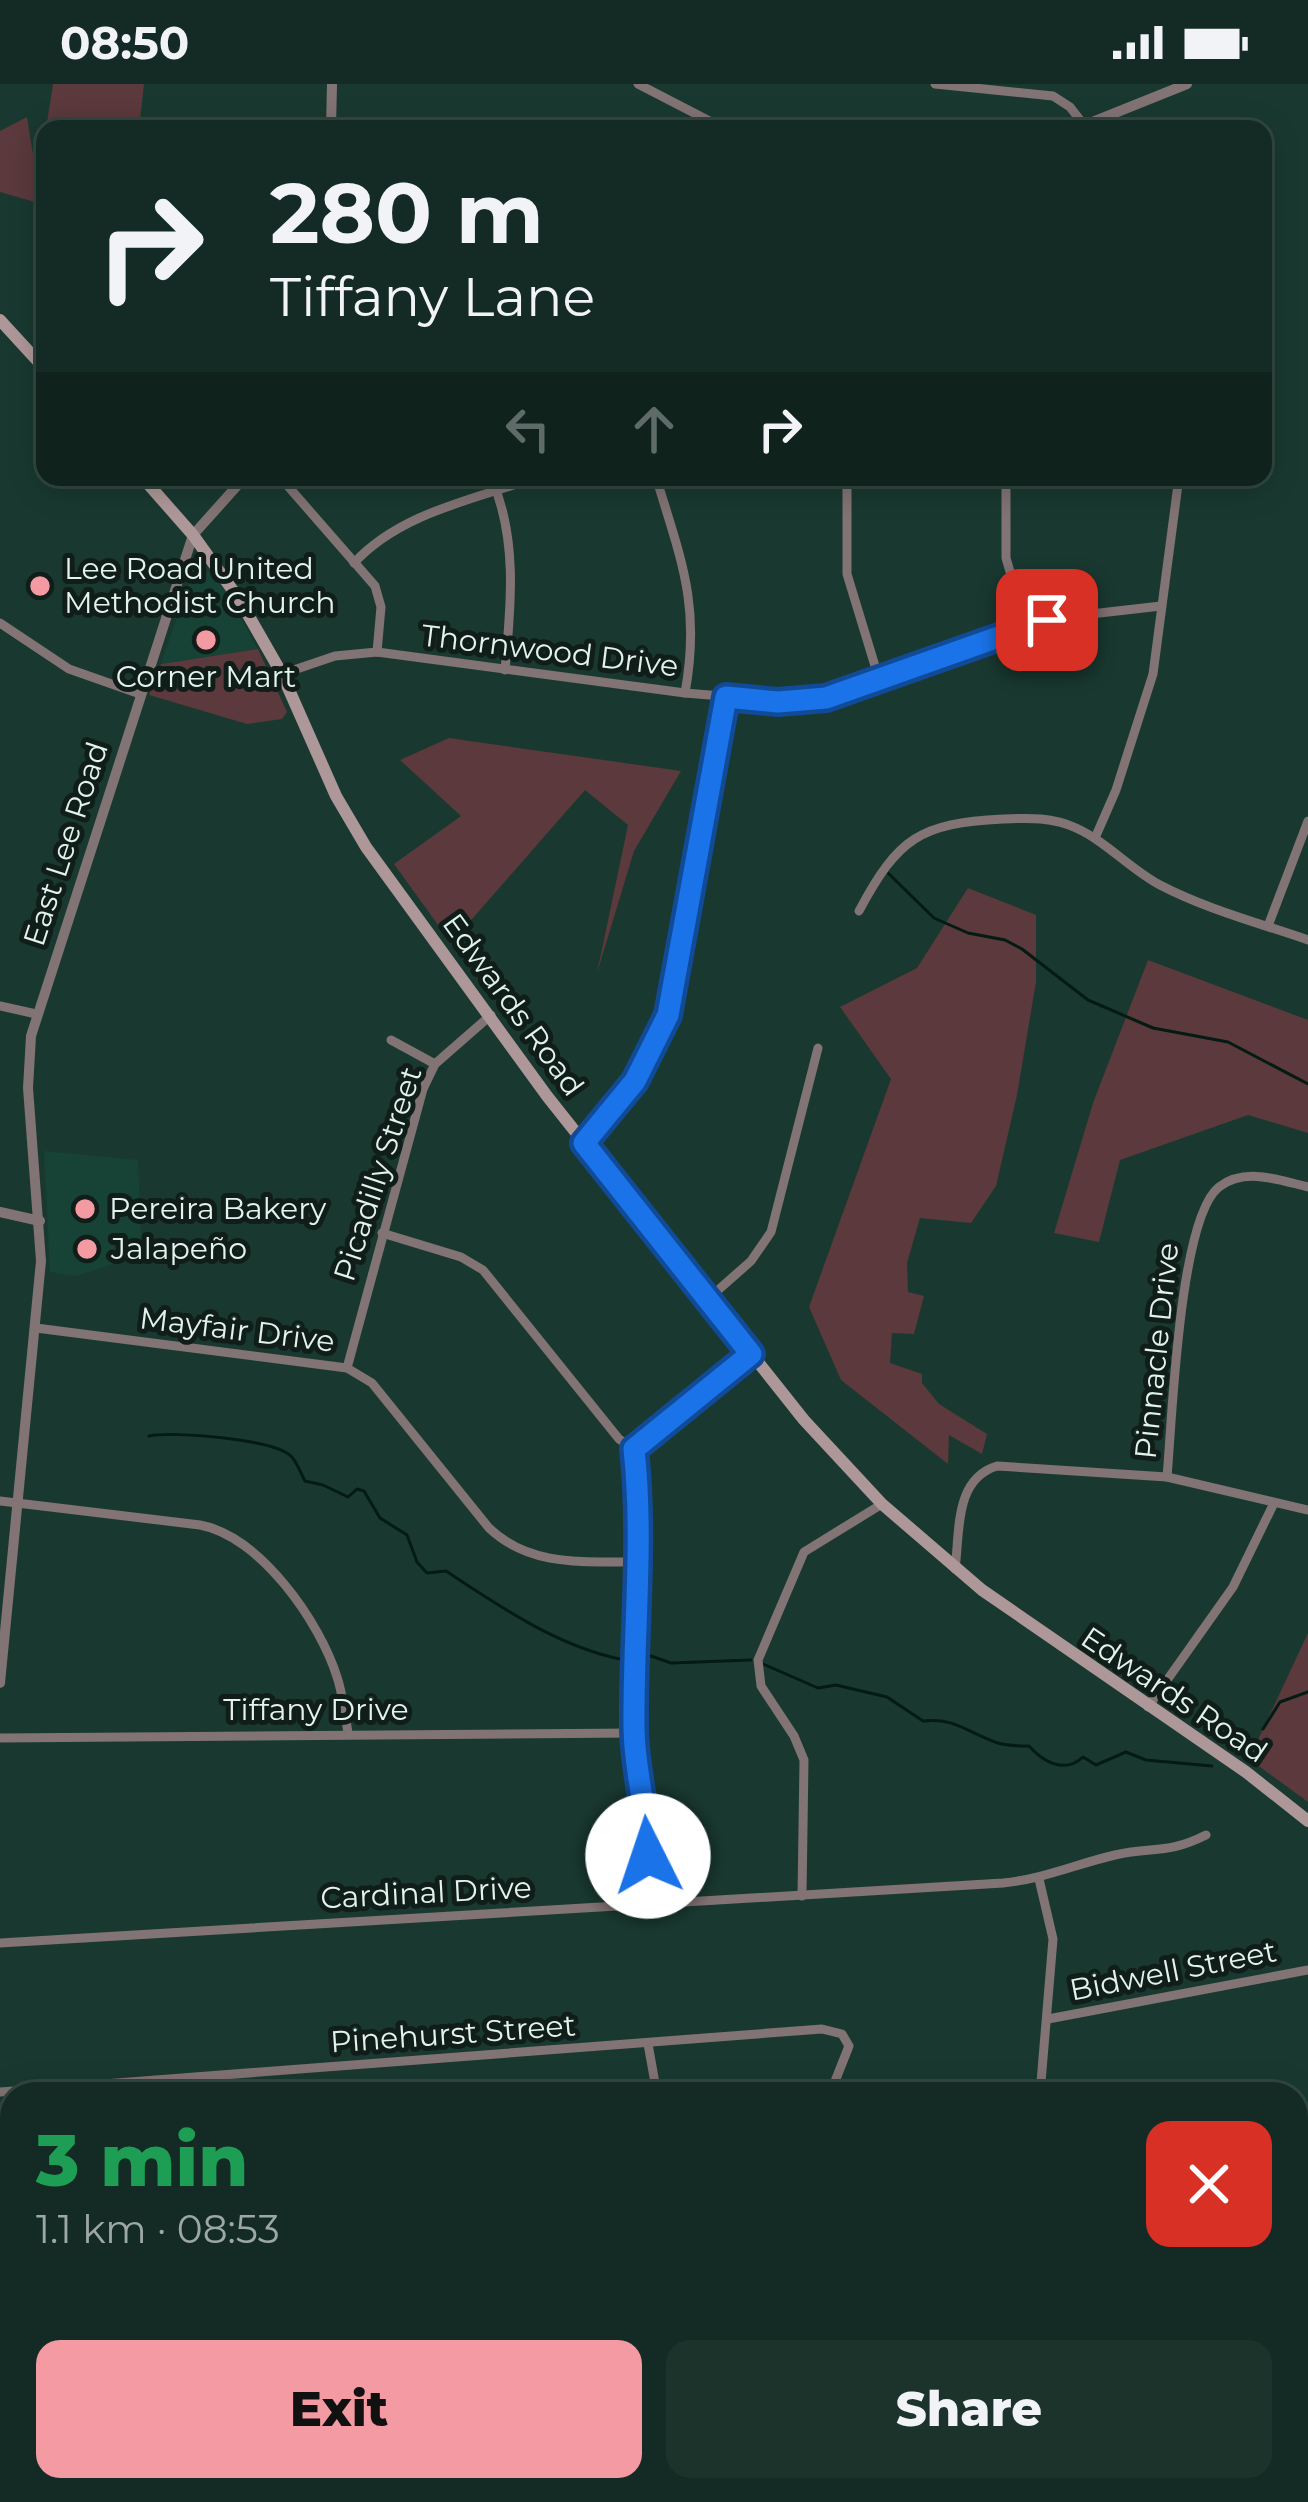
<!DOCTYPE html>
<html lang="en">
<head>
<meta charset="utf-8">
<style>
  :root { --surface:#132b24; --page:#1c332c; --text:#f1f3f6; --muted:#9da7a6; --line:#324741; --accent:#f49aa3 }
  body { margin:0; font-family:Montserrat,sans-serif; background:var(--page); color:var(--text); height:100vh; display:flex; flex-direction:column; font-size:45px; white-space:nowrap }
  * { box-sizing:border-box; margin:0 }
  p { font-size:39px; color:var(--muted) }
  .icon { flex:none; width:66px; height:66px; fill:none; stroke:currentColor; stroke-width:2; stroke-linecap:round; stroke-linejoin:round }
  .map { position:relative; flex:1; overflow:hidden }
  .details { position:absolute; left:0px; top:1998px; width:1308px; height:420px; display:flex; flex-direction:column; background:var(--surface); border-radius:36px 36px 0 0; box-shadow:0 6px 30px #0003,0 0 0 3px var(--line) }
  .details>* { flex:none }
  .guide { position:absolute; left:36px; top:36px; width:1236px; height:366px; border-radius:24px; box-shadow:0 6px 30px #0003,0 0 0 3px var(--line); background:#132b24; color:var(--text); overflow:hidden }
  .pin { position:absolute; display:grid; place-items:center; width:102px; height:102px; color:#fff; margin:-51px; border-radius:24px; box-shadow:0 6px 18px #0006 }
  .me { position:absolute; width:132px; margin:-66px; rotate:356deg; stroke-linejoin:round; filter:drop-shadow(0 0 9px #0008) }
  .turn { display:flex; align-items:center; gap:42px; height:252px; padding:0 36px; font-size:54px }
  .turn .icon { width:156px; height:156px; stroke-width:2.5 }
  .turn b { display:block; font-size:84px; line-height:102px }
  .lanes { display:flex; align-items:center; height:114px; padding:0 36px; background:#0003; justify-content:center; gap:60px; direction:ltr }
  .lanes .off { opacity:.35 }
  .round { display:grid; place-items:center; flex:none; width:126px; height:126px; border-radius:24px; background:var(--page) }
  .head { display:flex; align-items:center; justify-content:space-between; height:204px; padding:0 36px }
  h1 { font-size:72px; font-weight:800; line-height:90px; color:#1e9e55 }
  .action { display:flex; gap:24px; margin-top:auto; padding:24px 36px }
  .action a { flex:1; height:138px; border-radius:24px; background:var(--accent); color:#111; font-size:48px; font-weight:800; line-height:138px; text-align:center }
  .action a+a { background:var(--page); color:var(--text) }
  .status { display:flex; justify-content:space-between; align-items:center; height:84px; padding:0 60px; background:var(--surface); direction:ltr }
  .status svg { height:33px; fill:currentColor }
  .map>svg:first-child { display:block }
  .built { fill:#174236 }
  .green { fill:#5b393c }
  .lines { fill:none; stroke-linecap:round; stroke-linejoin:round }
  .stream { stroke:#041b14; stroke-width:3 }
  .minor { stroke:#827374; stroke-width:9 }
  .tertiary { stroke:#827374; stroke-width:10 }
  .secondary { stroke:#ae9798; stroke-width:12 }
  .route-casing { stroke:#114b97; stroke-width:30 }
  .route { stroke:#1a73e8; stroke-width:21 }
  .poi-dot { fill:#f49aa3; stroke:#101d19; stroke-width:4.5 }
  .labels { text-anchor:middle; stroke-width:10; stroke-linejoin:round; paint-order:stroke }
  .poi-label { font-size:30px; fill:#e1f3ec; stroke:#101d19; text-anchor:start }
  .street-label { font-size:30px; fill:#e1f3ec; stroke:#101d19 }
</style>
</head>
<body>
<div class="status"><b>08:50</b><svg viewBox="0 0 49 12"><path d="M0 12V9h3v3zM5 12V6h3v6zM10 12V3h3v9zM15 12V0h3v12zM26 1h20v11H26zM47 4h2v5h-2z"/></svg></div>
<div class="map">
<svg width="1308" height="2418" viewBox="0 0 1308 2418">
  <rect width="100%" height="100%" fill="#193930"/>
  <!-- built -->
  <g class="built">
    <polygon points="201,486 211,488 225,506 258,565 161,580 191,492"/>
    <polygon points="44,1067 138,1076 142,1171 76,1192 50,1188"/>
  </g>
  <!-- green -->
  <g class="green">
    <polygon points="53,0 144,0 139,45 46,45"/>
    <polygon points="27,33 35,83 45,85 45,121 0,108 0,47"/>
    <polygon points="258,565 287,628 282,635 247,640 149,611 161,580"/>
    <polygon points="449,654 681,687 634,767 597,889 628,741 585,706 451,859 394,780 461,732 400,676"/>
    <polygon points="968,804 1036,831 1036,898 1017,1011 996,1102 971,1139 920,1134 907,1179 908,1208 924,1212 914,1250 892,1249 890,1279 922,1290 922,1299 939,1320 987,1350 982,1370 949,1351 948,1380 841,1296 809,1223 891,995 840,923 917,884"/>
    <polygon points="1148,876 1308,936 1308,1049 1248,1031 1120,1076 1099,1158 1054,1149 1093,1019"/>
    <polygon points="1308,1549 1308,1718 1249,1675"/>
  </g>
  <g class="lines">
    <!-- stream -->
    <g class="stream">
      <polyline points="888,789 934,834 968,849 1005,856 1022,865 1088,916 1153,944 1228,958 1308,1000"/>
      <path d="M 149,1352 C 173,1347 273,1355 291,1372 C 297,1378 301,1390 305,1397 L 323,1401 L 348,1413 L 357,1405 L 364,1407 L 380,1434 L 407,1451 L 417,1478 L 427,1489 L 446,1487 C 504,1525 561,1565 630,1577"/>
      <polyline points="644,1574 648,1571 671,1579 751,1576"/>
      <path d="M 763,1580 L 818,1604 L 836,1601 L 887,1613 L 923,1637 C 956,1633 969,1650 998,1659 C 1008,1662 1019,1662 1029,1662 C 1043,1678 1065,1690 1083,1673 L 1096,1681 L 1126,1668 L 1146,1676 L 1212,1682"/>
      <polyline points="1263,1645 1280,1618 1308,1608"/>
    </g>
    <!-- minor -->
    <g class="minor">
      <polyline points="638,0 725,45"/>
      <polyline points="935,0 1053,12 1070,23 1087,45"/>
      <polyline points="280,393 375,502 381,523 377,568"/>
      <path d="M 491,393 C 518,455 511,521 505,586"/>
      <path d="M 656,393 C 681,476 701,521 685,609"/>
      <polyline points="847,393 847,490 879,595"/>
      <polyline points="1006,393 1006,474 1026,542"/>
      <path d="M 354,479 C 401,428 474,416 537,393"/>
      <polyline points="0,539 69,585 140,610"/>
      <polyline points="282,590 335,572 377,568 685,609 795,618 836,611 1047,535 1161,522"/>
      <polyline points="1095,754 1116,706 1153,590 1179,393"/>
      <path d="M 859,827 C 898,754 920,739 1003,735 C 1029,734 1053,733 1076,744 C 1107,758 1130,785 1160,801 C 1206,825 1259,839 1308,856"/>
      <polyline points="1268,842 1308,737"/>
      <polyline points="0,922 36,930"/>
      <polyline points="391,956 435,980"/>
      <polyline points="585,1059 635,997 669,931 726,613"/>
      <polyline points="382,1149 461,1173 483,1186 619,1355 634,1365"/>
      <polyline points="708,1215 751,1177 771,1148 818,964"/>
      <path d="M 36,1244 L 347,1284 L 372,1299 L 489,1444 C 531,1484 586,1477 639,1478"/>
      <polyline points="347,1284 423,1005 435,980 491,931"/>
      <path d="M 1167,1393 C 1172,1338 1179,1134 1219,1103 C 1245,1083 1279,1096 1308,1103"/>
      <path d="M 0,1417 L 200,1441 C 260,1452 320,1538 337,1593 C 343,1611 345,1630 348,1649"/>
      <path d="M 955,1485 C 960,1448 954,1395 997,1382 L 1167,1393 L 1308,1426"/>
      <polyline points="1148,1623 1233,1503 1274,1419"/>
      <polyline points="0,1654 633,1649"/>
      <polyline points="1039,1795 1053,1855 1040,2010"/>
      <polyline points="802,1812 804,1676 794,1652 761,1602 758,1576 804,1468 882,1420"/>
      <polyline points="649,1820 648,1736 633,1649 639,1478 634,1365 751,1270"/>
      <path d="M 0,1859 L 1003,1799 C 1043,1795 1076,1780 1115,1771 C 1154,1762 1166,1771 1206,1751"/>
      <polyline points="1048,1935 1308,1886"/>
      <polyline points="648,1960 657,2010"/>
      <polyline points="0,2008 822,1945 842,1950 849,1962 830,2010"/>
      <polyline points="1296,2050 1308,2048"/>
      <polyline points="0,2165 12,2164"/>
      <polyline points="1296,2212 1308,2210"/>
      <polyline points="0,2356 12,2357"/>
      <polyline points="1296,2396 1308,2394"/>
      <polyline points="99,2418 101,2406"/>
      <polyline points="1181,2418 1244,2406"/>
    </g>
    <!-- tertiary -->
    <g class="tertiary">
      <polyline points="331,45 332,0"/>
      <polyline points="1075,45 1187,0"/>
      <polyline points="0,1128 40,1137"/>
      <polyline points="0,1599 41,1177 28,1004 31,952 193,451 245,393"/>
    </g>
    <!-- secondary -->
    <g class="secondary">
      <polyline points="0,236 45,285"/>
      <polyline points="142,393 193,451 239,515 282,590 336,712 366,763 547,1012 804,1336 882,1420 982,1506 1246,1688 1308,1737"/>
    </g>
  </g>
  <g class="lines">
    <!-- route casing -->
    <g class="route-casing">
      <path id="route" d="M 648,1772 C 648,1729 634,1686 634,1643 C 633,1550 644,1458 634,1365 L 751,1270 L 584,1059 L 635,997 L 668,931 L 726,613 L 778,618 L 826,614 L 1047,536"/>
    </g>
    <!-- route -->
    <use href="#route" class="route"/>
  </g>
  <!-- markers -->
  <g class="poi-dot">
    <circle cx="40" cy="502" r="12"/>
    <circle cx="206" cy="556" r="12"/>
    <circle cx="85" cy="1125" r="12"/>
    <circle cx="87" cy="1165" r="12"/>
  </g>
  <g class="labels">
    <!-- poi labels -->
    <g class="poi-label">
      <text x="64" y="495">Lee Road United<tspan x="64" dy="34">Methodist Church</tspan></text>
      <text x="206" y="603" text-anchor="middle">Corner Mart</text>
      <text x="109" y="1135">Pereira Bakery</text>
      <text x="111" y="1175">Jalapeño</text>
    </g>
    <!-- street labels -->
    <g class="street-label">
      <text transform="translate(550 567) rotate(7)" y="10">Thornwood Drive</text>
      <text transform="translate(66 760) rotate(-72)" y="10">East Lee Road</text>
      <text transform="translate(513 921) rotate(54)" y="10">Edwards Road</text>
      <text transform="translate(378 1090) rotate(-72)" y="10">Picadilly Street</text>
      <text transform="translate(237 1246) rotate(7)" y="10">Mayfair Drive</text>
      <text transform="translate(1157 1267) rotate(-84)" y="10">Pinnacle Drive</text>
      <text transform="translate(1174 1611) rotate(34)" y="10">Edwards Road</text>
      <text x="316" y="1636">Tiffany Drive</text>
      <text transform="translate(426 1809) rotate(-3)" y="10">Cardinal Drive</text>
      <text transform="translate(1173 1887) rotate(-11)" y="10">Bidwell Street</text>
      <text transform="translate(453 1950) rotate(-4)" y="10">Pinehurst Street</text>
    </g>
  </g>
</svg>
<div class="pin" style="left:1047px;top:536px;background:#d93025"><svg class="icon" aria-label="arrive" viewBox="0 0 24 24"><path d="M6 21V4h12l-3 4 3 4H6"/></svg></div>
<svg class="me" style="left:648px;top:1772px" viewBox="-20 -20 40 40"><circle r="19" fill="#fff"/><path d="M0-13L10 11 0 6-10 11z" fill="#1a73e8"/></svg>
<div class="guide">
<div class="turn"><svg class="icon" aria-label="right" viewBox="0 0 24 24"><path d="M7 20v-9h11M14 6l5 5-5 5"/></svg><div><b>280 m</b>Tiffany Lane</div></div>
<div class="lanes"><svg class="icon off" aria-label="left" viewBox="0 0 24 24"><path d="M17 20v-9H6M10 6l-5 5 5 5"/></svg><svg class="icon off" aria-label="ahead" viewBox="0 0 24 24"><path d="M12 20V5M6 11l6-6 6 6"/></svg><svg class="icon" aria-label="right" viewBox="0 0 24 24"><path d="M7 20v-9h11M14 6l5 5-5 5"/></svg></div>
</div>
<section class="details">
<div class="head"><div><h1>3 min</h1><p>1.1 km · 08:53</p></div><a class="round" style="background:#d93025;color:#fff"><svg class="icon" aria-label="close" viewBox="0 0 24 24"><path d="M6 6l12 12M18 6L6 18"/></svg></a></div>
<div class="action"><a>Exit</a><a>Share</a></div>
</section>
</div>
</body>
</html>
